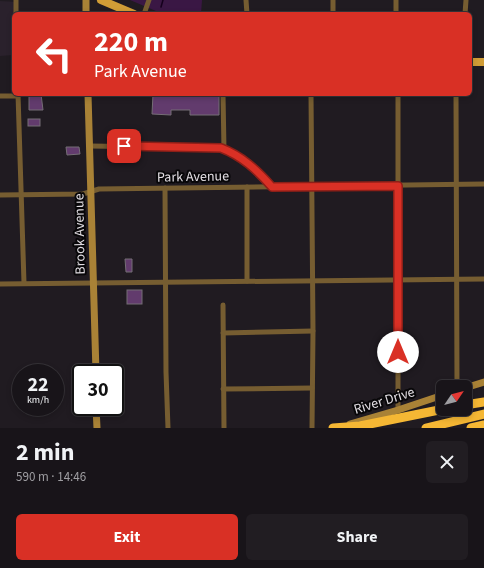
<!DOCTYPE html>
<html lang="en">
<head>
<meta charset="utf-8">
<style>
  :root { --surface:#181419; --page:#211d22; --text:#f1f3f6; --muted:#9f9ea2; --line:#363338; --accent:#d93025 }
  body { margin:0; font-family:"Source Sans 3",sans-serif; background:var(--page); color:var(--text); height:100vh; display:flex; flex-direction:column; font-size:15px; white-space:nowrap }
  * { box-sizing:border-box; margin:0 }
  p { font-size:13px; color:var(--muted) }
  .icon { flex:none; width:22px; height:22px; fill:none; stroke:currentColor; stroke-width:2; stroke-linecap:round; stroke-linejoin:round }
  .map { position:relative; height:428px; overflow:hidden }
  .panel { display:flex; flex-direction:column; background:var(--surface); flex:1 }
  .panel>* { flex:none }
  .guide { position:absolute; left:12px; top:12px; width:460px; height:84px; border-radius:6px; box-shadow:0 2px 6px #0003,0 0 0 1px var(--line); background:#d93025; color:#fff; overflow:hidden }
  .needle { width:26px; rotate:55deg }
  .buttons { position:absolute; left:436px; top:380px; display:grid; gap:8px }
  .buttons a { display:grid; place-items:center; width:36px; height:36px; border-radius:6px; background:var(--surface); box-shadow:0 2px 6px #0003,0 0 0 1px var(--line); font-size:20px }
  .speed { position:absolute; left:12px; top:364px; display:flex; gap:8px; font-size:20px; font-weight:700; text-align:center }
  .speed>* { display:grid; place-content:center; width:52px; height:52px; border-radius:50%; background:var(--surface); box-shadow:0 2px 6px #0003,0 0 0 1px var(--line); line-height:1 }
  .speed small { font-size:10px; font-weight:400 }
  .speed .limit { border:2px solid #111; border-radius:6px; background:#fff; color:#111 }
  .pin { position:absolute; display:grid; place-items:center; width:34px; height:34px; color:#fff; margin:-17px; border-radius:8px; box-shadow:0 2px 6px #0006 }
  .me { position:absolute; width:44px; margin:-22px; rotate:0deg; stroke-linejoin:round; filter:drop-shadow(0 0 3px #0008) }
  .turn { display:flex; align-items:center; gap:14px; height:84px; padding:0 16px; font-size:18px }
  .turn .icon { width:52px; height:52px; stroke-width:2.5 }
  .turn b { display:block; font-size:28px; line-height:34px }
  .round { display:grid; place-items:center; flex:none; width:42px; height:42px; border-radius:6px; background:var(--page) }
  .summary { display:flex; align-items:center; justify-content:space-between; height:68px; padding:0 16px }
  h1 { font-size:24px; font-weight:700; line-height:30px }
  .button { display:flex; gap:8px; margin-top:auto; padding:8px 16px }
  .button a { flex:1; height:46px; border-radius:6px; background:var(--accent); color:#fff; font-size:16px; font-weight:700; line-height:46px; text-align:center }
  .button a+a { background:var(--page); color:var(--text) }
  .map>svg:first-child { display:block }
  .built { fill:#2a212c }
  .green { fill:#3a1744 }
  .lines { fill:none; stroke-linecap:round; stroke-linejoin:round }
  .stream { stroke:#15001c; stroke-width:1.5 }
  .building { fill:#623b6d; stroke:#756e76 }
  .street { stroke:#765d31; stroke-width:5 }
  .secondary { stroke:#a98236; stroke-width:7 }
  .primary { stroke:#d19d36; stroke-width:8 }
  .highway { stroke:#f5b734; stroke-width:9 }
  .route-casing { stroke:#8d1f18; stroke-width:10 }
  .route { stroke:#d93025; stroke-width:7 }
  .labels { text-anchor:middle; stroke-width:4; stroke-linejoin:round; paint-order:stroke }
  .street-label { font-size:14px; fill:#e1dde2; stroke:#080709 }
</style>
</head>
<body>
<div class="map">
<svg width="484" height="428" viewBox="0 0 484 428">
  <rect width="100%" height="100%" fill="#201b21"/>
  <!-- built -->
  <polygon class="built" points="0,1 17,2 14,14 14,55 0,56"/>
  <!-- green -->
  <polygon class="green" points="130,0 202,0 201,14 163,14"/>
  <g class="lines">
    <!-- stream -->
    <polyline class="stream" points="161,7 163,0"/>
  </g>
  <!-- building -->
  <g class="building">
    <polygon points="29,94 41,94 43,110 29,110"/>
    <polygon points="153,94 219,94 219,115 190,115 190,110 171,110 171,115 152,114"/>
    <rect x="28" y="119" width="12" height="7"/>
    <polygon points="66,147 79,147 80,154 67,155"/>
    <polygon points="125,259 132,259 132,272 126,272"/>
    <rect x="127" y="290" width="15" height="14"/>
  </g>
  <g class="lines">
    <!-- street -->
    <g class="street">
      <polyline points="16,0 16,14"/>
      <polyline points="246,0 247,14"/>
      <polyline points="333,0 333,14"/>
      <polyline points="144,14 149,0"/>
      <polyline points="396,14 396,0"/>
      <polyline points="465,14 466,0"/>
      <polyline points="18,94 24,283"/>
      <polyline points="223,94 224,150"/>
      <polyline points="311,94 313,331 312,428"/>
      <polyline points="398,94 398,410"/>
      <polyline points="456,94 457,387"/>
      <polyline points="0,96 18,96"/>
      <path d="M 90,146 L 221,148 C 242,157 257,170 272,187"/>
      <polyline points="247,187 247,281"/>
      <polyline points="165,188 166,372 168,428"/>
      <polyline points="0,195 83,194 99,189 484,184"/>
      <polyline points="0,284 484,279"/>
      <polyline points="223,305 224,428"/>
      <polyline points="223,333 313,331"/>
      <polyline points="223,389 312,388"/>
    </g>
    <!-- secondary -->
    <g class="secondary">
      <polyline points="86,0 86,14"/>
      <polyline points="88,94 96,373"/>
      <polyline points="465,388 484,382"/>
      <polyline points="96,407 97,428"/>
      <polyline points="350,424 398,410 443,395"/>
    </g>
    <!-- primary -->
    <g class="primary">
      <polyline points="101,0 134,14"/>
      <polyline points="470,62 484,62"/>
    </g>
    <!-- highway -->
    <g class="highway">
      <polyline points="465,405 484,402"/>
      <polyline points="333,428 360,426 444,409"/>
      <polyline points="426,428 484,414"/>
      <polyline points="471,428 484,425"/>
    </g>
  </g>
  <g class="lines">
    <!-- route casing -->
    <g class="route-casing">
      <path id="route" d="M 124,146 L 221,148 C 242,156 257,170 272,187 L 398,186 L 398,352"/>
    </g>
    <!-- route -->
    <use href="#route" class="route"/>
  </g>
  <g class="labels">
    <!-- street labels -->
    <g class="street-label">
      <text transform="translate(193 176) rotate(-1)" y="5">Park Avenue</text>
      <text transform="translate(79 234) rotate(-91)" y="5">Brook Avenue</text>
      <text transform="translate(384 400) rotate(-17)" y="5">River Drive</text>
    </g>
  </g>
</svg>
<div class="buttons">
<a><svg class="needle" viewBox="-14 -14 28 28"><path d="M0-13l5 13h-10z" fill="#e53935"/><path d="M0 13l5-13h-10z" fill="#9f9ea2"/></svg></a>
</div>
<div class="speed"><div>22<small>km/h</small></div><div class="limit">30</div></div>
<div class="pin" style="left:124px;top:146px;background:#d93025"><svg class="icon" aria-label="arrive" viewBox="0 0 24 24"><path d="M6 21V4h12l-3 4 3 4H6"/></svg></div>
<svg class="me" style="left:398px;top:352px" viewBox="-20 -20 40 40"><circle r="19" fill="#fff"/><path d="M0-13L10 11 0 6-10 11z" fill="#d93025"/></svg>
<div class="guide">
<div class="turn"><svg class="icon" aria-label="left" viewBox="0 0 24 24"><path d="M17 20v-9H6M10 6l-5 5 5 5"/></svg><div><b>220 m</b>Park Avenue</div></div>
</div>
</div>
<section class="panel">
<div class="summary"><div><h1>2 min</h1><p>590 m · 14:46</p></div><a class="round"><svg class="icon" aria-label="close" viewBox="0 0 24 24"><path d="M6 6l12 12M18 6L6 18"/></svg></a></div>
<div class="button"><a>Exit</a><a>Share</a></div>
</section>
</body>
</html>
